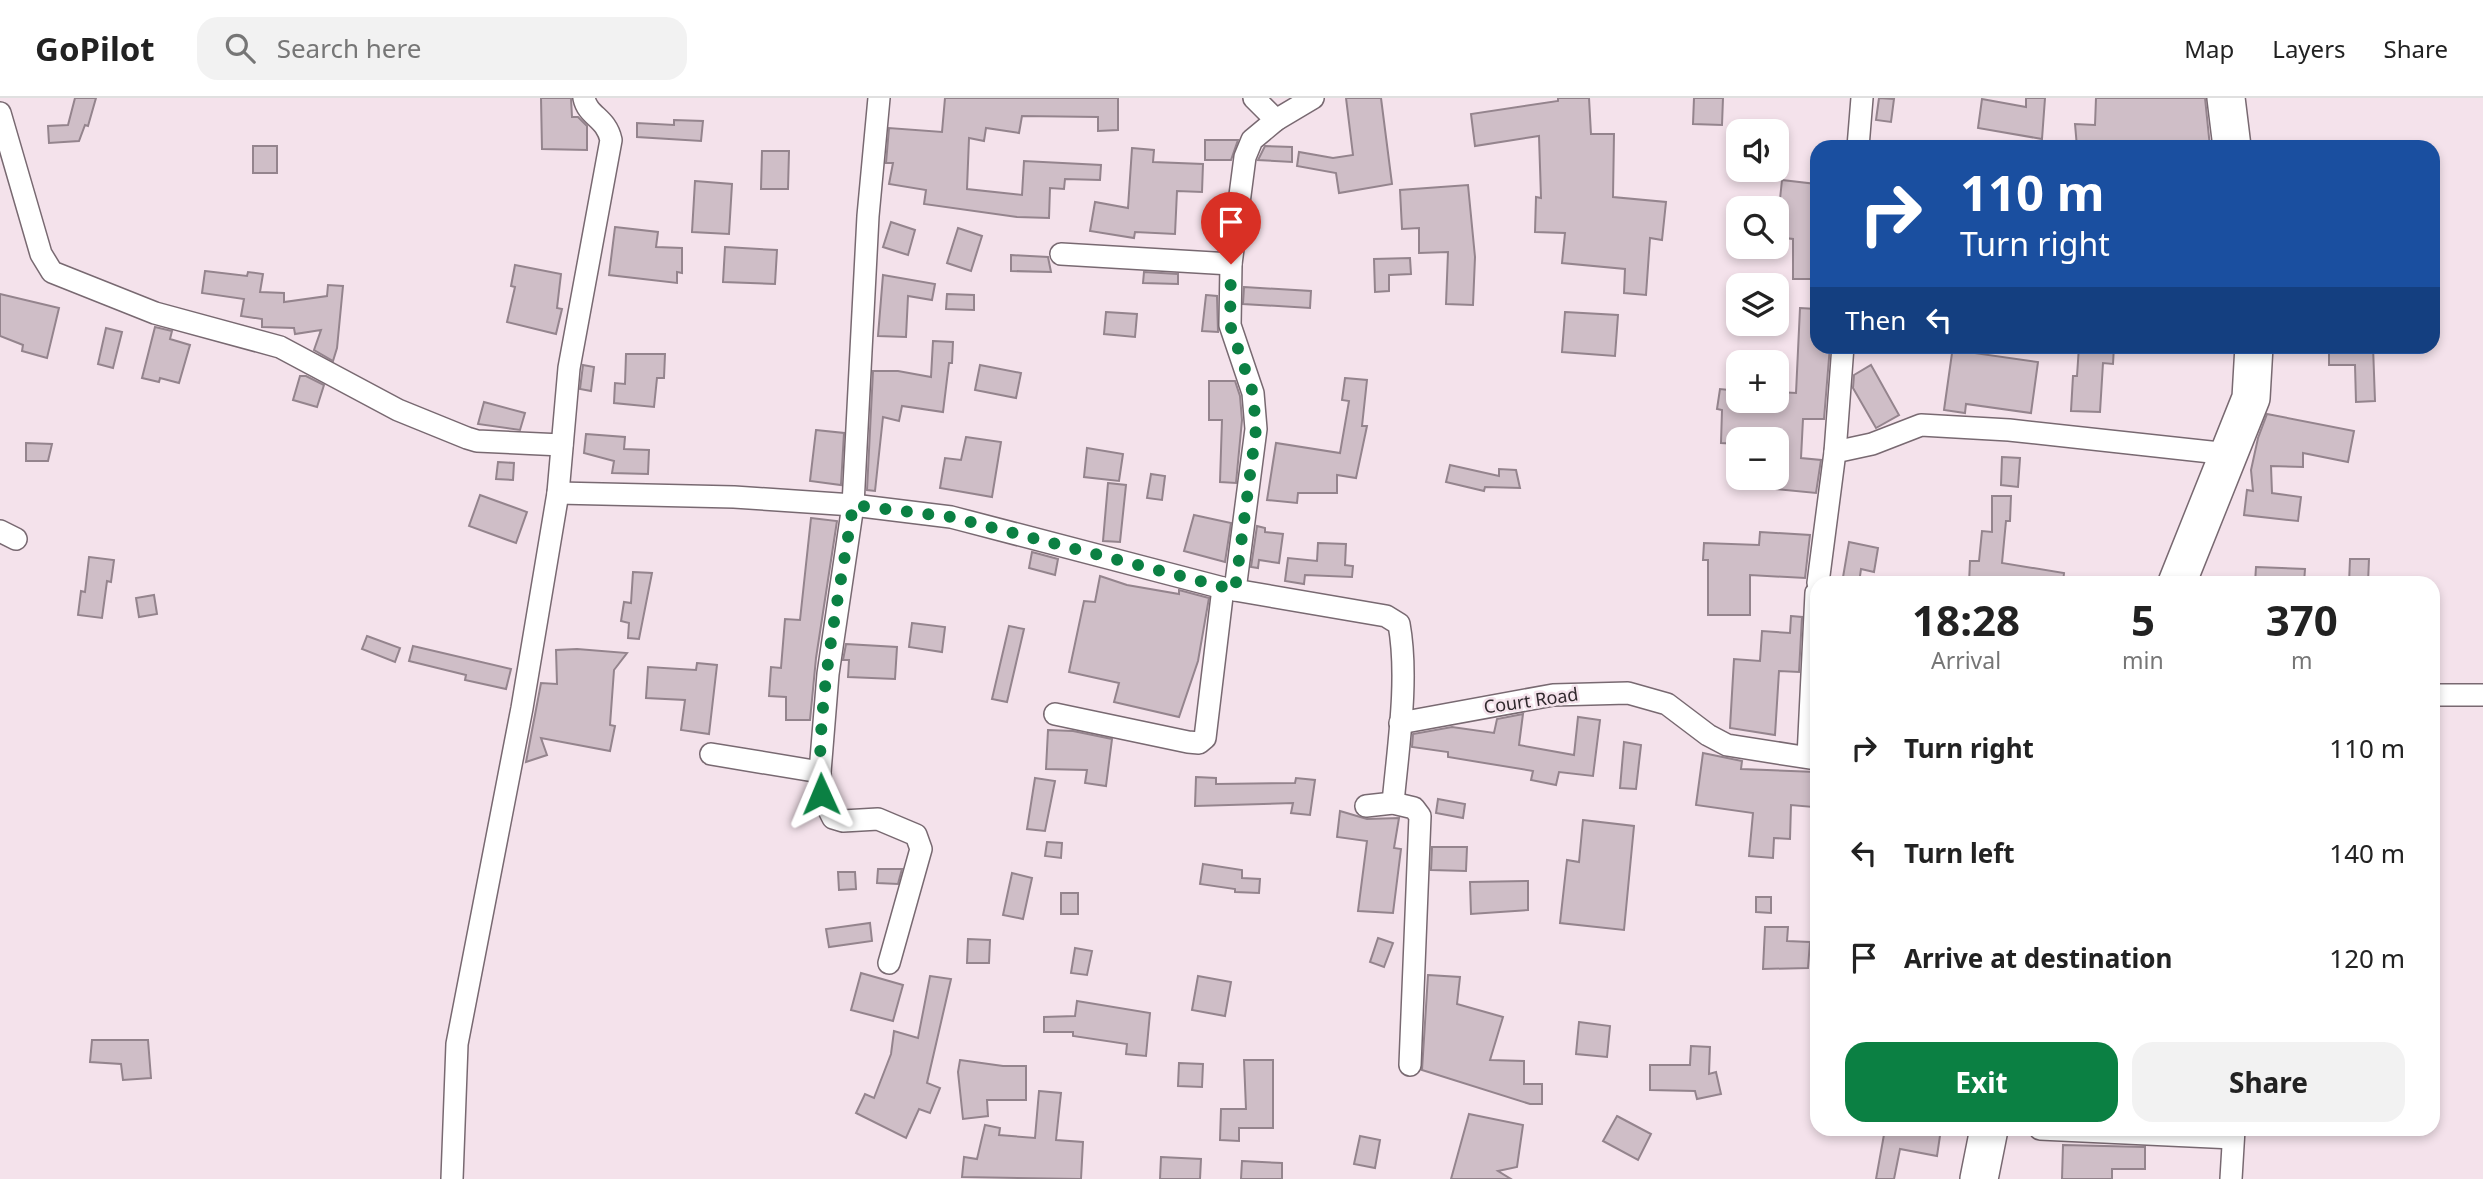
<!DOCTYPE html>
<html lang="en">
<head>
<meta charset="utf-8">
<style>
  :root { --surface:#fff; --page:#f2f2f2; --text:#222; --muted:#767676; --line:#e0e0e0; --accent:#0b8043 }
  body { margin:0; font-family:"Noto Sans",sans-serif; background:var(--page); color:var(--text); height:100vh; display:flex; flex-direction:column; font-size:26px; white-space:nowrap }
  * { box-sizing:border-box; margin:0 }
  p { font-size:23px; color:var(--muted) }
  .icon { flex:none; width:38px; height:38px; fill:none; stroke:currentColor; stroke-width:2; stroke-linecap:round; stroke-linejoin:round }
  .map { position:relative; flex:1; overflow:hidden }
  .sheet { position:absolute; left:1810px; top:478px; width:630px; height:560px; display:flex; flex-direction:column; background:var(--surface); border-radius:21px; box-shadow:0 4px 10px #0003 }
  .sheet>* { flex:none }
  .hud { position:absolute; left:1810px; top:42px; width:630px; height:214px; border-radius:21px; box-shadow:0 4px 10px #0003; background:#1a4fa0; color:#fff; overflow:hidden }
  .tools { position:absolute; left:1726px; top:21px; display:grid; gap:14px }
  .tools a { display:grid; place-items:center; width:63px; height:63px; border-radius:14px; background:var(--surface); box-shadow:0 4px 10px #0003; font-size:35px }
  .pin { position:absolute; display:grid; place-items:center; width:60px; height:60px; color:#fff; margin:-72px -30px; border-radius:50% 50% 50% 0; rotate:-45deg; box-shadow:0 0 7px #0007 }
  .pin .icon { rotate:45deg }
  .me { position:absolute; width:77px; margin:-38px; rotate:359deg; stroke-linejoin:round; filter:drop-shadow(0 0 5px #0008) }
  .turn { display:flex; align-items:center; gap:24px; height:147px; padding:0 35px; font-size:32px }
  .turn .icon { width:91px; height:91px; stroke-width:2.5 }
  .turn b { display:block; font-size:49px; line-height:60px }
  .then { display:flex; align-items:center; height:66px; padding:0 35px; background:#0003; gap:14px; font-size:26px }
  .eta { display:flex; justify-content:space-evenly; align-items:center; height:119px; text-align:center }
  .eta b { font-size:42px; font-weight:700; line-height:49px }
  .action { display:flex; gap:14px; margin-top:auto; padding:14px 35px }
  .action a { flex:1; height:80px; border-radius:21px; background:var(--accent); color:#fff; font-size:28px; font-weight:700; line-height:80px; text-align:center }
  .action a+a { background:var(--page); color:var(--text) }
  ul { padding:0; list-style:none }
  li { display:flex; align-items:center; gap:21px; height:105px; padding:0 35px }
  li div { flex:1 }
  li b { display:block; font-size:26px }
  li em { font-style:normal }
  header { display:flex; align-items:center; gap:42px; box-sizing:border-box; height:98px; padding:0 35px; background:var(--surface); border-bottom:2px solid var(--line) }
  header strong { font-size:33px }
  nav { display:flex; gap:38px; margin-inline-start:auto; font-size:24px }
  .search { width:490px; height:63px; background:var(--page); display:flex; align-items:center; gap:18px; box-sizing:border-box; padding:0 24px; border-radius:21px; color:var(--muted); font-size:26px }
  .map>svg:first-child { display:block }
  .building { fill:#cfbec7; stroke:#94848d; stroke-width:2 }
  .lines { fill:none; stroke-linecap:round; stroke-linejoin:round }
  .minor-casing { stroke:#786971; stroke-width:24 }
  .trunk-casing { stroke:#786971; stroke-width:40 }
  .minor { stroke:#fff; stroke-width:21 }
  .trunk { stroke:#fff; stroke-width:37 }
  .route { stroke:#0b8043; stroke-width:12; stroke-dasharray:0 21.6 }
  .labels { text-anchor:middle; stroke-width:5; stroke-linejoin:round; paint-order:stroke }
  .street-label { font-size:18px; fill:#30292d; stroke:#f4e2eb }
</style>
</head>
<body>
<header>
<strong>GoPilot</strong>
<div class="search"><svg class="icon" aria-label="search" viewBox="0 0 24 24"><circle cx="10" cy="10" r="6"/><path d="M15 15l6 6"/></svg>Search here</div>
<nav><a>Map</a><a>Layers</a><a>Share</a></nav>
</header>
<div class="map">
<svg width="2483" height="1081" viewBox="0 0 2483 1081">
  <rect width="100%" height="100%" fill="#f4e2eb"/>
  <!-- building -->
  <g class="building">
    <polygon points="75,0 96,0 88,28 85,27 79,43 49,45 48,28 68,27"/>
    <polygon points="541,0 571,0 572,19 578,19 587,28 587,52 542,51"/>
    <polygon points="945,0 1118,0 1118,32 1098,33 1098,19 1022,18 1019,35 986,30 984,43 969,40 967,91 1022,97 1024,63 1101,67 1100,82 1065,81 1064,91 1050,90 1049,120 1017,119 924,106 926,92 889,86 893,65 886,65 889,30 942,34"/>
    <polygon points="1346,0 1381,0 1392,86 1339,95 1336,75 1297,68 1299,54 1333,60 1353,57"/>
    <polygon points="1558,0 1589,0 1591,36 1614,36 1613,99 1666,104 1662,142 1650,140 1646,197 1624,195 1625,171 1562,165 1565,135 1535,134 1536,99 1541,100 1539,38 1475,48 1471,16 1558,3"/>
    <polygon points="1694,0 1723,0 1722,27 1693,26"/>
    <polygon points="1879,0 1894,1 1891,24 1876,22"/>
    <polygon points="2026,0 2045,0 2042,41 1978,30 1982,1 2026,9"/>
    <polygon points="2096,0 2205,0 2210,49 2077,49 2075,26 2095,27"/>
    <polygon points="674,22 703,23 701,43 637,39 637,25 674,27"/>
    <polygon points="1205,42 1238,42 1231,62 1205,62"/>
    <rect x="253" y="48" width="24" height="27"/>
    <polygon points="1265,48 1292,49 1292,64 1258,62"/>
    <polygon points="1132,50 1154,52 1153,64 1203,66 1202,94 1177,93 1175,136 1135,134 1134,140 1090,133 1095,104 1128,110"/>
    <polygon points="762,53 789,53 788,91 761,91"/>
    <polygon points="1782,82 1816,86 1816,181 1793,181 1793,141 1776,139"/>
    <polygon points="695,83 732,86 729,136 692,134"/>
    <polygon points="1468,87 1475,159 1473,207 1446,206 1448,154 1419,155 1419,130 1402,131 1400,92"/>
    <polygon points="891,124 915,132 908,157 883,149"/>
    <polygon points="615,129 658,134 656,149 682,150 682,175 677,174 677,185 609,177"/>
    <polygon points="958,130 982,138 971,173 947,165"/>
    <polygon points="725,149 777,152 775,186 723,184"/>
    <polygon points="1011,157 1048,159 1051,174 1011,173"/>
    <polygon points="1410,160 1411,176 1389,177 1389,193 1375,194 1374,161"/>
    <polygon points="515,167 561,176 557,210 562,211 556,236 507,224 515,189 511,188"/>
    <polygon points="205,173 247,178 248,174 263,176 260,194 284,195 284,204 327,198 328,187 343,188 337,250 333,263 314,252 321,232 295,236 294,230 262,229 262,221 241,218 244,201 202,195"/>
    <polygon points="1144,174 1178,176 1178,186 1143,185"/>
    <polygon points="883,177 935,186 932,202 908,198 906,239 878,238"/>
    <polygon points="1244,189 1311,193 1310,210 1243,206"/>
    <polygon points="0,196 59,210 47,260 22,253 23,247 0,238"/>
    <polygon points="947,196 974,197 974,212 946,211"/>
    <polygon points="1206,197 1217,198 1218,234 1202,233"/>
    <polygon points="1800,210 1816,211 1816,248 1830,248 1824,321 1803,321 1801,360 1821,362 1816,395 1776,391 1776,341 1738,341 1738,346 1721,345 1722,312 1717,311 1720,291 1738,293 1738,303 1776,303 1776,294 1796,295"/>
    <polygon points="1106,214 1137,216 1135,239 1104,236"/>
    <polygon points="1565,214 1618,217 1615,258 1562,254"/>
    <polygon points="155,229 172,233 170,241 190,247 179,285 160,280 159,284 142,280"/>
    <polygon points="106,230 122,234 113,270 98,266"/>
    <polygon points="933,243 953,244 952,265 949,265 943,314 902,308 899,323 883,319 875,393 867,392 873,273 898,273 931,279"/>
    <polygon points="1953,248 1975,248 1974,255 2038,264 2031,315 1966,306 1965,315 1944,312"/>
    <polygon points="2079,248 2114,248 2113,266 2103,265 2100,314 2071,313 2073,278 2077,278"/>
    <polygon points="2329,248 2373,248 2375,303 2356,304 2355,267 2329,267"/>
    <polygon points="626,256 665,256 664,280 657,280 654,309 614,305 615,285 625,286"/>
    <polygon points="583,267 594,269 591,293 580,291"/>
    <polygon points="980,267 1021,275 1016,300 975,292"/>
    <polygon points="1871,267 1899,317 1876,330 1853,290 1854,277"/>
    <polygon points="300,278 306,278 324,287 317,309 293,302"/>
    <polygon points="1345,280 1367,282 1362,328 1367,328 1356,380 1337,377 1337,395 1298,395 1297,405 1267,402 1276,345 1340,355 1349,303 1342,302"/>
    <polygon points="1209,283 1235,283 1240,298 1242,322 1236,385 1220,384 1222,322 1209,322"/>
    <polygon points="484,304 525,315 520,332 478,326"/>
    <polygon points="2267,316 2354,333 2348,364 2303,355 2303,369 2271,368 2272,395 2301,399 2298,423 2244,417 2247,392 2253,393 2251,372 2258,340"/>
    <polygon points="816,332 844,335 841,387 810,383"/>
    <polygon points="586,336 625,339 624,351 649,352 648,376 612,375 614,363 584,355"/>
    <polygon points="966,339 1001,344 992,399 940,390 945,360 961,362"/>
    <polygon points="26,345 52,346 48,363 26,363"/>
    <polygon points="1087,350 1123,356 1119,383 1084,379"/>
    <polygon points="2002,359 2020,360 2018,389 2001,387"/>
    <polygon points="498,364 514,365 513,382 496,381"/>
    <polygon points="1450,367 1499,378 1499,371 1516,372 1520,390 1485,389 1484,393 1446,384"/>
    <polygon points="1151,376 1165,378 1162,402 1147,400"/>
    <polygon points="1108,385 1126,387 1120,444 1103,443"/>
    <polygon points="480,397 527,414 516,445 469,428"/>
    <polygon points="1992,398 2011,398 2010,423 2006,423 2002,465 2064,475 2063,485 1969,485 1970,463 1979,463 1982,433 1992,434"/>
    <polygon points="1194,417 1231,425 1225,464 1184,453"/>
    <polygon points="811,420 837,423 816,560 810,622 786,622 786,599 769,598 771,569 781,570 785,521 800,522"/>
    <polygon points="1257,428 1265,430 1265,434 1283,436 1279,465 1259,462 1258,470 1251,469"/>
    <polygon points="1760,434 1810,437 1805,480 1750,477 1750,517 1708,517 1708,462 1703,462 1704,445 1759,447"/>
    <polygon points="1849,444 1878,450 1874,474 1861,471 1859,485 1842,485"/>
    <polygon points="1318,445 1346,446 1345,467 1353,468 1352,479 1305,477 1304,486 1285,483 1288,460 1317,463"/>
    <polygon points="1032,454 1058,461 1055,477 1029,470"/>
    <polygon points="89,459 114,462 111,484 107,483 102,520 78,517 81,493 85,494"/>
    <polygon points="2350,461 2369,461 2368,485 2349,485"/>
    <polygon points="2256,469 2305,471 2304,485 2255,485"/>
    <polygon points="633,474 652,475 639,541 628,540 629,525 621,523 624,504 631,505"/>
    <polygon points="1100,478 1127,487 1179,496 1179,492 1209,500 1198,563 1179,619 1114,604 1119,585 1069,574 1084,503 1095,504"/>
    <polygon points="154,497 157,516 139,519 136,500"/>
    <polygon points="1791,518 1802,519 1799,574 1779,573 1775,637 1730,630 1734,561 1760,563 1762,533 1790,535"/>
    <polygon points="912,525 945,529 942,554 909,549"/>
    <polygon points="1009,528 1024,531 1007,604 992,601"/>
    <polygon points="367,538 400,550 395,564 362,551"/>
    <polygon points="846,546 897,549 895,581 848,579 849,562 843,562"/>
    <polygon points="413,548 511,571 506,591 465,582 466,577 409,563"/>
    <polygon points="577,551 627,555 614,572 610,627 615,628 610,653 541,640 547,657 526,664 541,585 557,586 556,552"/>
    <polygon points="697,565 717,567 709,636 681,632 685,602 646,600 648,569 696,572"/>
    <polygon points="1523,616 1519,647 1574,657 1578,619 1600,622 1593,678 1559,674 1556,687 1531,682 1533,673 1448,659 1448,654 1412,649 1413,636 1452,629 1494,635 1497,621"/>
    <polygon points="1048,632 1073,633 1112,641 1106,688 1085,685 1087,672 1046,671"/>
    <polygon points="1624,644 1641,647 1636,691 1620,690"/>
    <polygon points="1703,655 1742,663 1741,671 1816,674 1813,709 1791,707 1790,741 1774,740 1773,760 1749,758 1753,715 1696,707"/>
    <polygon points="1196,679 1216,680 1216,686 1295,685 1296,680 1315,682 1310,717 1291,715 1293,705 1195,708"/>
    <polygon points="1035,680 1055,683 1045,733 1027,731"/>
    <polygon points="1438,701 1465,706 1463,720 1436,715"/>
    <polygon points="1340,713 1367,721 1399,720 1394,750 1401,751 1393,815 1358,813 1367,743 1337,739"/>
    <polygon points="1583,722 1634,728 1624,832 1560,825 1567,762 1579,764"/>
    <polygon points="1047,744 1062,745 1061,760 1045,758"/>
    <polygon points="1432,749 1467,749 1466,773 1431,772"/>
    <polygon points="1203,766 1242,772 1242,780 1260,781 1259,795 1235,794 1235,791 1200,786"/>
    <polygon points="878,771 902,771 898,786 877,785"/>
    <polygon points="838,774 855,774 856,791 839,792"/>
    <polygon points="1012,775 1032,780 1023,821 1003,817"/>
    <polygon points="1528,783 1528,812 1471,816 1470,784"/>
    <rect x="1061" y="795" width="17" height="21"/>
    <polygon points="1756,799 1771,799 1771,815 1756,814"/>
    <polygon points="870,825 872,843 829,849 826,831"/>
    <polygon points="1765,829 1788,829 1787,843 1810,844 1808,870 1763,871"/>
    <polygon points="1378,840 1393,845 1384,869 1370,864"/>
    <polygon points="968,841 990,842 989,865 967,865"/>
    <polygon points="1075,850 1092,853 1087,877 1071,875"/>
    <polygon points="861,875 903,887 893,923 851,912"/>
    <polygon points="1428,877 1460,879 1457,906 1503,919 1490,962 1524,963 1524,986 1542,986 1542,1006 1530,1006 1422,972"/>
    <polygon points="930,878 951,881 927,985 940,990 930,1015 919,1011 906,1040 856,1015 865,996 874,1000 891,956 894,933 918,940"/>
    <polygon points="1198,878 1231,884 1225,918 1192,912"/>
    <polygon points="1077,903 1150,915 1146,958 1126,956 1127,946 1073,938 1073,934 1044,934 1044,919 1075,918"/>
    <polygon points="1579,924 1610,928 1607,959 1576,956"/>
    <polygon points="92,942 148,942 151,980 123,982 121,966 90,964"/>
    <polygon points="1691,948 1710,949 1709,976 1716,974 1721,996 1697,1001 1695,993 1650,992 1650,967 1690,967"/>
    <polygon points="960,962 1003,968 1026,968 1026,1002 987,1002 988,1018 963,1021 958,974"/>
    <polygon points="1244,962 1273,962 1273,1030 1239,1030 1239,1043 1220,1042 1221,1011 1246,1011"/>
    <polygon points="1179,965 1203,966 1202,989 1178,988"/>
    <polygon points="1039,993 1061,995 1056,1042 1083,1044 1081,1081 962,1079 964,1059 977,1061 985,1027 1000,1030 999,1037 1035,1040"/>
    <polygon points="1469,1016 1523,1027 1517,1069 1498,1073 1511,1081 1451,1081"/>
    <polygon points="1617,1018 1651,1036 1638,1062 1603,1043"/>
    <polygon points="1885,1031 1941,1031 1937,1058 1900,1051 1894,1081 1876,1081"/>
    <polygon points="1360,1038 1380,1042 1375,1070 1354,1066"/>
    <polygon points="2063,1047 2145,1049 2145,1071 2112,1071 2112,1081 2062,1081"/>
    <polygon points="1161,1059 1201,1061 1200,1081 1160,1081"/>
    <polygon points="1242,1063 1282,1065 1282,1081 1241,1081"/>
  </g>
  <g class="lines">
    <!-- minor casing -->
    <g class="minor-casing">
      <g id="minor">
        <polyline points="879,0 868,118 853,407 828,576 820,674 821,696 833,720 843,723 878,721 916,737 921,751 889,865"/>
        <polyline points="1254,0 1276,22"/>
        <polyline points="0,15 41,156 52,174 155,215 280,249 398,312 467,340 477,343 562,347"/>
        <polyline points="1858,49 1862,0"/>
        <polyline points="1061,156 1231,166"/>
        <polyline points="1835,354 1843,248"/>
        <path d="M 558,395 L 734,399 L 853,407 L 951,419 L 1223,490 L 1386,518 L 1399,526 C 1409,581 1398,650 1393,705"/>
        <polyline points="0,433 16,441"/>
        <polyline points="1818,485 1835,354 1872,346 1921,327 2009,332 2229,356"/>
        <polyline points="1235,492 1256,331 1253,295 1230,227 1231,166 1245,59 1252,42 1276,22 1313,0"/>
        <polyline points="2432,597 2483,597"/>
        <polyline points="1055,616 1188,644 1199,645 1205,640 1223,490"/>
        <polyline points="1400,625 1553,597 1628,595 1667,606 1708,637 1727,647 1816,661"/>
        <polyline points="711,656 820,674"/>
        <polyline points="1808,659 1816,495"/>
        <polyline points="1366,708 1393,705 1414,710 1420,718 1410,967"/>
        <polyline points="2040,1031 2233,1040"/>
        <path d="M 452,1081 L 457,946 L 522,610 L 558,395 L 569,270 L 611,42 C 606,19 588,19 584,0"/>
        <polyline points="2231,1081 2234,1031"/>
      </g>
    </g>
    <!-- trunk casing -->
    <g class="trunk-casing">
      <g id="trunk">
        <polyline points="2226,0 2232,49"/>
        <polyline points="2177,485 2251,300 2254,248"/>
        <polyline points="1979,1081 1989,1031"/>
      </g>
    </g>
    <!-- minor -->
    <use href="#minor" class="minor"/>
    <!-- trunk -->
    <use href="#trunk" class="trunk"/>
  </g>
  <g class="lines">
    <!-- route -->
    <path class="route" d="M 821,696 C 815,608 840,495 853,407 L 951,419 L 1235,492 L 1256,331 L 1253,295 L 1230,227 L 1231,166"/>
  </g>
  <g class="labels">
    <!-- street labels -->
    <g class="street-label">
      <text transform="translate(1531 603) rotate(-8)" y="6">Court Road</text>
    </g>
  </g>
</svg>
<div class="tools">
<a><svg class="icon" aria-label="sound" viewBox="0 0 24 24"><path d="M4 9h4l5-4v14l-5-4H4zM17 9q2 3 0 6"/></svg></a>
<a><svg class="icon" aria-label="search" viewBox="0 0 24 24"><circle cx="10" cy="10" r="6"/><path d="M15 15l6 6"/></svg></a>
<a><svg class="icon" aria-label="layers" viewBox="0 0 24 24"><path d="M12 4l9 5-9 5-9-5zM3 14l9 5 9-5"/></svg></a>
<a>+</a>
<a>−</a>
</div>
<div class="pin" style="left:1231px;top:166px;background:#d93025"><svg class="icon" aria-label="arrive" viewBox="0 0 24 24"><path d="M6 21V4h12l-3 4 3 4H6"/></svg></div>
<svg class="me" style="left:821px;top:696px" viewBox="-20 -20 40 40"><path d="M0-17L14 15 0 8-14 15z" fill="#0b8043" stroke="#fff" stroke-width="4"/></svg>
<div class="hud">
<div class="turn"><svg class="icon" aria-label="right" viewBox="0 0 24 24"><path d="M7 20v-9h11M14 6l5 5-5 5"/></svg><div><b>110 m</b>Turn right</div></div>
<div class="then">Then<svg class="icon" aria-label="left" viewBox="0 0 24 24"><path d="M17 20v-9H6M10 6l-5 5 5 5"/></svg></div>
</div>
<section class="sheet">
<div class="eta">
<div><b>18:28</b><p>Arrival</p></div>
<div><b>5</b><p>min</p></div>
<div><b>370</b><p>m</p></div>
</div>
<ul>
<li><svg class="icon" aria-label="right" viewBox="0 0 24 24"><path d="M7 20v-9h11M14 6l5 5-5 5"/></svg><div><b>Turn right</b></div><em>110 m</em></li>
<li><svg class="icon" aria-label="left" viewBox="0 0 24 24"><path d="M17 20v-9H6M10 6l-5 5 5 5"/></svg><div><b>Turn left</b></div><em>140 m</em></li>
<li><svg class="icon" aria-label="arrive" viewBox="0 0 24 24"><path d="M6 21V4h12l-3 4 3 4H6"/></svg><div><b>Arrive at destination</b></div><em>120 m</em></li>
</ul>
<div class="action"><a>Exit</a><a>Share</a></div>
</section>
</div>
</body>
</html>
